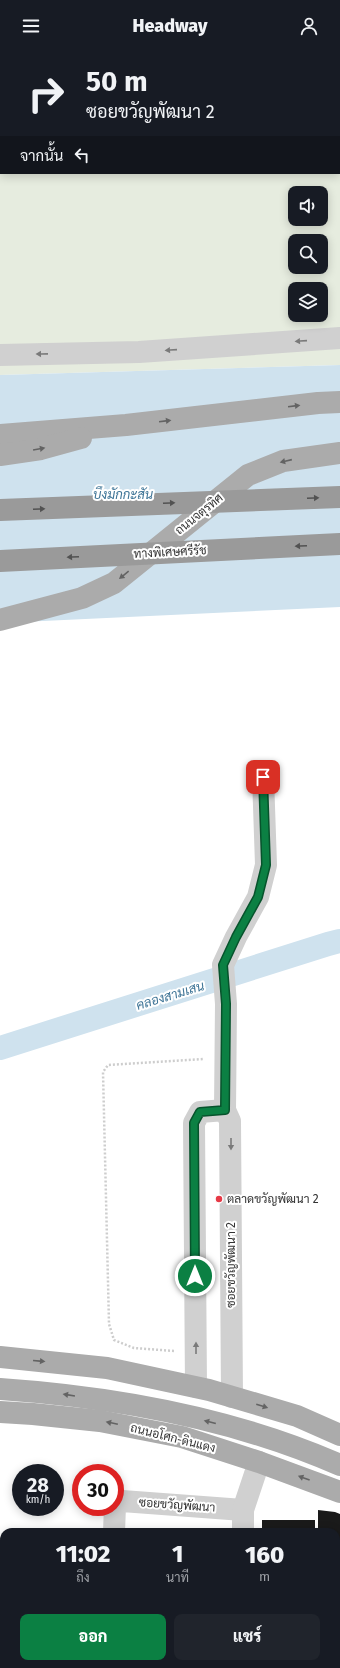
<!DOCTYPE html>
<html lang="th">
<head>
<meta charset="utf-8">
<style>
  :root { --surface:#171b24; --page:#20242c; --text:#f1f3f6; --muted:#9ea1a6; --accent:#0b8043 }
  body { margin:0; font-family:"Fira Sans",Sarabun,sans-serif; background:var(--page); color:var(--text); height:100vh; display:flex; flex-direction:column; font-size:15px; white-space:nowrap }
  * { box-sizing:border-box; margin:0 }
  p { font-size:13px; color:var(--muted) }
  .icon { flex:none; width:22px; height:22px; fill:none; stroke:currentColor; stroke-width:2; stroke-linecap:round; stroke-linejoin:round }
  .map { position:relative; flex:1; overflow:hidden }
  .side { position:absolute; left:0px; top:1476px; width:340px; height:140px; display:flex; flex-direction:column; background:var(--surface); border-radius:12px 12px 0 0; box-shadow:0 2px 10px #0003 }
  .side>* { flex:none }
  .banner { position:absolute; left:0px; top:0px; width:340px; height:122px; box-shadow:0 2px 10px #0003; background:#171b24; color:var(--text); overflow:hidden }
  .controls { position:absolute; left:288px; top:134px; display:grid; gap:8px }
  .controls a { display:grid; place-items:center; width:40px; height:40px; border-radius:8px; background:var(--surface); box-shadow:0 2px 10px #0003; font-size:20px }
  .speed { position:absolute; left:12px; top:1412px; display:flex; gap:8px; font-size:20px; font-weight:700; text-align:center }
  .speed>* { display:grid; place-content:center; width:52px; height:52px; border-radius:50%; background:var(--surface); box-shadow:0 2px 10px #0003; line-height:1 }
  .speed small { font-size:10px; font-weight:400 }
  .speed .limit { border:6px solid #d22; background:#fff; color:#111 }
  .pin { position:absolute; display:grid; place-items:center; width:34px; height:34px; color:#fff; margin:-17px; border-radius:8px; box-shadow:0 2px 6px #0006 }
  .me { position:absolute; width:44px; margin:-22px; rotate:0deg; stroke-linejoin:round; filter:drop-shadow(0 0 3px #0008) }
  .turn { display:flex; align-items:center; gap:14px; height:84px; padding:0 20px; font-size:18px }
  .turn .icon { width:52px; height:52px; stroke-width:2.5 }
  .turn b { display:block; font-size:28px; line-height:34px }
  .then { display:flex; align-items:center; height:38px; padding:0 20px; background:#0003; gap:8px; font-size:15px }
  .eta { display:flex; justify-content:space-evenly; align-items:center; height:68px; text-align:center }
  .eta b { font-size:24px; font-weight:800; line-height:28px }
  .button { display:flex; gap:8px; margin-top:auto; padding:8px 20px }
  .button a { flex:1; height:46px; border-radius:8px; background:var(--accent); color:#fff; font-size:16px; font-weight:800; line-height:46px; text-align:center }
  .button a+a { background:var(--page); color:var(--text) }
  header { display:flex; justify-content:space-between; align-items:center; height:52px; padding:0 20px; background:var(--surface); font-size:18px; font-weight:800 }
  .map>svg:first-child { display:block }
  .green { fill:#e6ecdf; fill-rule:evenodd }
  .water { fill:#cfe2ee }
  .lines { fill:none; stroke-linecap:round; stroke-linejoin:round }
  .canal { stroke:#cfe2ee; stroke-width:24 }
  .building { fill:#1a1a1a }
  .path { stroke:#cdcdcd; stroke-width:2.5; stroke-dasharray:2 2; stroke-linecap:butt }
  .minor { stroke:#d0d0d0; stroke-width:22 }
  .major { stroke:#ababab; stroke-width:22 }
  .highway-bridge { stroke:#9a9a9a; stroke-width:22 }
  .oneway { fill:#7a7a7a }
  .oneway2 { fill:#636363 }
  .oneway3 { fill:#525252 }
  .route-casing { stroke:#07532c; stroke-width:10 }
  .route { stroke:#0b8043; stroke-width:7 }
  .poi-dot { fill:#e63946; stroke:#fff; stroke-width:1.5 }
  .labels { text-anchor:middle; stroke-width:4; stroke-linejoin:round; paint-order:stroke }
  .street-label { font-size:12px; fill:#333; stroke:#fff }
  .poi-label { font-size:12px; fill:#333; stroke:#fff; text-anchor:start }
  .water-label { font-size:13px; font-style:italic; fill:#3f7597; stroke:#fff }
</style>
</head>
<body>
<header><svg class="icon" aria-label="menu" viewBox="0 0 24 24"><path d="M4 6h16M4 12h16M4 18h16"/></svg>Headway<svg class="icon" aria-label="person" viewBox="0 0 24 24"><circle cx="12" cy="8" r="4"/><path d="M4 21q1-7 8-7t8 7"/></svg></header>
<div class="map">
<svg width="340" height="1616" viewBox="0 0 340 1616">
  <rect width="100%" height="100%" fill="#fff"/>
  <!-- green -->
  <path class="green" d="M 0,0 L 340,0 L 340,313 L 0,323 ZM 1,1 L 339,1 L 339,121 L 1,121 ZM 295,141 L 321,141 L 321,167 L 295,167 ZM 295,189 L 321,189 L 321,215 L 295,215 ZM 295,237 L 321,237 L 321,263 L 295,263 Z"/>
  <!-- water -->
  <polygon class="water" points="340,313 340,555 0,571 0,323"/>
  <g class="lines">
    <!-- canal -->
    <polyline class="canal" points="0,996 328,892 340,889"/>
  </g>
  <!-- building -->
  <g class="building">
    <polygon points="318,1458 335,1460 340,1462 340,1571 336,1571 336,1480 318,1480"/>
    <rect x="262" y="1468" width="53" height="12"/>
    <polygon points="336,1576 340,1576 340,1616 319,1616 319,1612 336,1612"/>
    <rect x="123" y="1612" width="51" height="4"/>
    <rect x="175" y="1612" width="51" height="4"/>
    <rect x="261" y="1612" width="53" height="4"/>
  </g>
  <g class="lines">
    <!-- path -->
    <polyline class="path" points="174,1299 134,1296 114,1288 109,1272 103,1020 108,1013 204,1007"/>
    <!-- minor -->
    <g class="minor">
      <polyline points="0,303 139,300 340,286"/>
      <polyline points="225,1058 226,952 223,913 236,885 258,845 266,813 263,725"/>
      <polyline points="196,1335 194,1071 200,1060 225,1058 230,1069 232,1345"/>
      <polyline points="114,1480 115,1454 117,1451 122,1449 243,1458"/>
      <polyline points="243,1480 243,1458 259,1410"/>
      <polyline points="114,1616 114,1612"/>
      <polyline points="241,1616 241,1612"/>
    </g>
    <!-- major -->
    <g class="major">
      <polyline points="0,383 126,373 318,351 340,350"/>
      <polyline points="0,403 41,397 81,386"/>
      <polyline points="0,568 82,546 114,531 248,423 283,409 340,401"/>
      <polyline points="0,1305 107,1316 209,1338 297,1364 340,1383"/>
      <path d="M 0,1337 C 116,1345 233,1366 340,1413"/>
      <polyline points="0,1360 33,1362 100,1369 182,1385 259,1410 340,1440"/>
    </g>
    <!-- highway-bridge -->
    <g class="highway-bridge">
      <polyline points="0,458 340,445"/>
      <polyline points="0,509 340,492"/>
    </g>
  </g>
  <!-- one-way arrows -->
  <defs><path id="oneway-solid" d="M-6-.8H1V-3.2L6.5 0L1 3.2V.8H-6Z"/></defs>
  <g class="oneway">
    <use href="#oneway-solid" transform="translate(301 289) rotate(176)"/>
    <use href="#oneway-solid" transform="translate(171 298) rotate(176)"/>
    <use href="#oneway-solid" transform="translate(42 302) rotate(179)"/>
    <use href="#oneway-solid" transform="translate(231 1092) rotate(90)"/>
    <use href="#oneway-solid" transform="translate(196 1296) rotate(-90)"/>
  </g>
  <g class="oneway2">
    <use href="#oneway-solid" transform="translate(294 354) rotate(-7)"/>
    <use href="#oneway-solid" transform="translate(165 369) rotate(-7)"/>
    <use href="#oneway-solid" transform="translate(39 397) rotate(-10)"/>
    <use href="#oneway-solid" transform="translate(286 409) rotate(167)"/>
    <use href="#oneway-solid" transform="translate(124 523) rotate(141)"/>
    <use href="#oneway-solid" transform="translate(39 1309) rotate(5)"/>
    <use href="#oneway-solid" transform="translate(69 1343) rotate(-171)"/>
    <use href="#oneway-solid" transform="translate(262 1354) rotate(17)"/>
    <use href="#oneway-solid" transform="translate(210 1370) rotate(-166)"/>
    <use href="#oneway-solid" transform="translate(112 1371) rotate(-168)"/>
    <use href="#oneway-solid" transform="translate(304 1426) rotate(-160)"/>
  </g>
  <g class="oneway3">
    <use href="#oneway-solid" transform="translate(313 446) rotate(-2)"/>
    <use href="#oneway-solid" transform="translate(169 451) rotate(-2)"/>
    <use href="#oneway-solid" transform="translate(39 457) rotate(-2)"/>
    <use href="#oneway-solid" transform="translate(301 494) rotate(177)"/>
    <use href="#oneway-solid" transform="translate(73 505) rotate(177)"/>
  </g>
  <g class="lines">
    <!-- route casing -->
    <g class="route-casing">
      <polyline id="route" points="195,1224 194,1071 200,1060 225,1058 226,952 223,913 236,885 258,845 266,813 263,725"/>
    </g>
    <!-- route -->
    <use href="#route" class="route"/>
  </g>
  <!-- markers -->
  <circle class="poi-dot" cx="219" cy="1147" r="4"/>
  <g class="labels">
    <!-- street labels -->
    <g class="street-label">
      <text transform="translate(199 462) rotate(-39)" y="4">ถนนจตุรทิศ</text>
      <text transform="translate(170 500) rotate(-3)" y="4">ทางพิเศษศรีรัช</text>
      <text transform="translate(231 1213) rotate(-90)" y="4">ซอยขวัญพัฒนา 2</text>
      <text transform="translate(173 1386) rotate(14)" y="4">ถนนอโศก-ดินแดง</text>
      <text transform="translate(177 1453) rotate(4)" y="4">ซอยขวัญพัฒนา</text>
    </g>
    <!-- poi labels -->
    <g class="poi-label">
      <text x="227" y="1151">ตลาดขวัญพัฒนา 2</text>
    </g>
    <!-- water labels -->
    <g class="water-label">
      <text x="123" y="447">บึงมักกะสัน</text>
      <text transform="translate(170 943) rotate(-17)" y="5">คลองสามเสน</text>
    </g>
  </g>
</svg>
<div class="controls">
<a><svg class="icon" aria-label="sound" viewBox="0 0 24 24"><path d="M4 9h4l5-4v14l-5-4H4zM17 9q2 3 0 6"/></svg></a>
<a><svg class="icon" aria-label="search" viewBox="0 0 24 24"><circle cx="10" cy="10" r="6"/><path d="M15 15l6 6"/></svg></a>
<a><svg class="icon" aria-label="layers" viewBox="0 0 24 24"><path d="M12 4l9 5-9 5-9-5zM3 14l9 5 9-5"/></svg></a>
</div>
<div class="speed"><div>28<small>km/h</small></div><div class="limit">30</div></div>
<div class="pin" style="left:263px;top:725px;background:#d93025"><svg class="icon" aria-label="arrive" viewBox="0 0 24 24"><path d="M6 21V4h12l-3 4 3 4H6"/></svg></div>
<svg class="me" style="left:195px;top:1224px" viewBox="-20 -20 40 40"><circle r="17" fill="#0b8043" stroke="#fff" stroke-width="3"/><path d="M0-11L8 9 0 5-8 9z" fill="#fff"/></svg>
<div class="banner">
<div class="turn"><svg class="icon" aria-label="right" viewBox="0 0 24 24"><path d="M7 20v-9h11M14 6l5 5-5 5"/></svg><div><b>50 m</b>ซอยขวัญพัฒนา 2</div></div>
<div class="then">จากนั้น<svg class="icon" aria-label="left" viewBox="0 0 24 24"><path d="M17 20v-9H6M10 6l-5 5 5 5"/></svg></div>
</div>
<section class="side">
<div class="eta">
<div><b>11:02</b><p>ถึง</p></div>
<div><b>1</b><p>นาที</p></div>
<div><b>160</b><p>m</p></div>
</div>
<div class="button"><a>ออก</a><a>แชร์</a></div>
</section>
</div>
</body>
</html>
